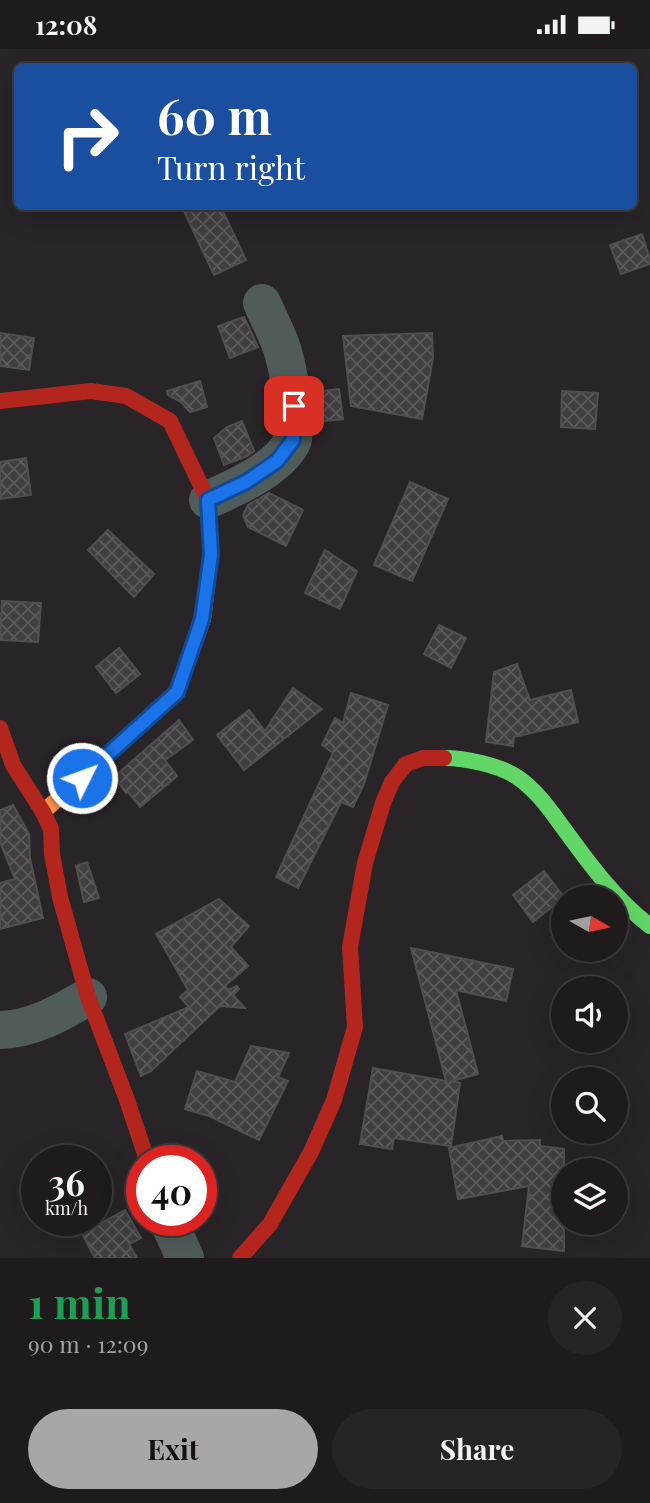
<!DOCTYPE html>
<html lang="en">
<head>
<meta charset="utf-8">
<style>
  :root { --surface:#1f1b1d; --page:#272426; --text:#f1f3f6; --muted:#a1a1a4; --line:#3c393b; --accent:#aaa5a8 }
  body { margin:0; font-family:"Playfair Display",serif; background:var(--page); color:var(--text); height:100vh; display:flex; flex-direction:column; font-size:26px; white-space:nowrap }
  * { box-sizing:border-box; margin:0 }
  p { font-size:23px; color:var(--muted) }
  .icon { flex:none; width:38px; height:38px; fill:none; stroke:currentColor; stroke-width:2; stroke-linecap:round; stroke-linejoin:round }
  .map { position:relative; height:1209px; overflow:hidden }
  .sheet { display:flex; flex-direction:column; background:var(--surface); flex:1 }
  .sheet>* { flex:none }
  .guide { position:absolute; left:14px; top:14px; width:623px; height:147px; border-radius:10px; box-shadow:0 7px 28px #0002,0 0 0 2px var(--line); background:#1a4fa0; color:#fff; overflow:hidden }
  .needle { width:46px; rotate:99deg }
  .buttons { position:absolute; left:551px; top:836px; display:grid; gap:14px }
  .buttons a { display:grid; place-items:center; width:77px; height:77px; border-radius:50%; background:var(--surface); box-shadow:0 7px 28px #0002,0 0 0 2px var(--line); font-size:35px }
  .speed { position:absolute; left:21px; top:1096px; display:flex; gap:14px; font-size:35px; font-weight:700; text-align:center }
  .speed>* { display:grid; place-content:center; width:91px; height:91px; border-radius:50%; background:var(--surface); box-shadow:0 7px 28px #0002,0 0 0 2px var(--line); line-height:1 }
  .speed small { font-size:18px; font-weight:400 }
  .speed .limit { border:10px solid #d22; background:#fff; color:#111 }
  .pin { position:absolute; display:grid; place-items:center; width:60px; height:60px; color:#fff; margin:-30px; border-radius:14px; box-shadow:0 4px 10px #0006 }
  .me { position:absolute; width:77px; margin:-38px; rotate:48deg; stroke-linejoin:round; filter:drop-shadow(0 0 5px #0008) }
  .turn { display:flex; align-items:center; gap:24px; height:147px; padding:0 28px; font-size:32px }
  .turn .icon { width:91px; height:91px; stroke-width:2.5 }
  .turn b { display:block; font-size:49px; line-height:60px }
  .round { display:grid; place-items:center; flex:none; width:74px; height:74px; border-radius:37px; background:var(--page) }
  .overview { display:flex; align-items:center; justify-content:space-between; height:119px; padding:0 28px }
  h1 { font-size:42px; font-weight:700; line-height:52px; color:#1e9e55 }
  .action { display:flex; gap:14px; margin-top:auto; padding:14px 28px }
  .action a { flex:1; height:80px; border-radius:42px; background:var(--accent); color:#111; font-size:28px; font-weight:700; line-height:80px; text-align:center }
  .action a+a { background:var(--page); color:var(--text) }
  .status { display:flex; justify-content:space-between; align-items:center; height:49px; padding:0 35px; background:var(--surface); direction:ltr }
  .status svg { height:19px; fill:currentColor }
  .map>svg:first-child { display:block }
  .building { fill:url(#building-cross-hatch); stroke:#524e50; stroke-width:2 }
  .lines { fill:none; stroke-linecap:round; stroke-linejoin:round }
  .street { stroke:#505c5a; stroke-width:38 }
  .fast { stroke:#63d668; stroke-width:16 }
  .slow { stroke:#ff974d; stroke-width:16 }
  .jam { stroke:#b3261e; stroke-width:16 }
  .route-casing { stroke:#114b97; stroke-width:18 }
  .route { stroke:#1a73e8; stroke-width:12 }
</style>
</head>
<body>
<div class="status"><b>12:08</b><svg viewBox="0 0 49 12"><path d="M0 12V9h3v3zM5 12V6h3v6zM10 12V3h3v9zM15 12V0h3v12zM26 1h20v11H26zM47 4h2v5h-2z"/></svg></div>
<div class="map">
<svg width="650" height="1209" viewBox="0 0 650 1209">
  <defs>
    <pattern id="building-cross-hatch" width="8" height="8" patternUnits="userSpaceOnUse" patternTransform="scale(1.75)"><rect width="8" height="8" fill="#423e40"/><path d="M0 0l8 8M0 8l8-8" fill="none" stroke="#5e5a5c"/></pattern>
  </defs>
  <rect width="100%" height="100%" fill="#292427"/>
  <!-- building -->
  <g class="building">
    <polygon points="182,158 221,158 246,211 214,226"/>
    <polygon points="642,185 650,210 650,215 621,225 610,196"/>
    <polygon points="244,268 258,298 230,309 218,277"/>
    <polygon points="0,284 34,289 29,321 0,317"/>
    <polygon points="432,284 433,309 422,370 351,357 343,287"/>
    <polygon points="200,332 207,358 190,363 181,353 168,346 167,342"/>
    <polygon points="339,340 343,370 316,373 313,343"/>
    <polygon points="562,342 598,344 595,380 561,378"/>
    <polygon points="242,372 254,402 247,407 224,416 214,389 227,378"/>
    <polygon points="26,409 31,446 0,450 0,413"/>
    <polygon points="410,433 448,450 412,532 374,516"/>
    <polygon points="269,444 303,461 286,497 248,478 243,466 248,456"/>
    <polygon points="108,481 154,525 134,548 88,501"/>
    <polygon points="325,501 357,522 340,560 305,544"/>
    <polygon points="2,552 41,554 38,593 0,591"/>
    <polygon points="439,576 466,589 451,619 424,605"/>
    <polygon points="119,599 140,625 116,644 96,618"/>
    <polygon points="517,615 530,651 571,641 578,673 514,688 513,697 486,693 494,623"/>
    <polygon points="293,639 322,660 244,721 217,686 249,661 265,682"/>
    <polygon points="351,644 388,656 364,735 353,758 341,753 298,839 276,828 333,704 322,696 335,669 343,674"/>
    <polygon points="179,671 193,691 165,711 177,727 140,758 128,743 126,744 114,728"/>
    <polygon points="13,756 29,785 30,809 43,869 0,880 0,834 15,830 0,793 0,761"/>
    <polygon points="87,813 99,849 84,853 76,817"/>
    <polygon points="544,822 564,848 533,873 513,846"/>
    <polygon points="219,850 249,877 231,898 248,917 225,937 228,941 237,937 239,940 233,946 245,959 220,957 151,1022 141,1027 125,985 189,958 180,948 188,941 156,885"/>
    <polygon points="411,899 513,920 506,952 456,941 478,1025 452,1032 460,1034 451,1097 394,1089 392,1100 360,1095 373,1019 446,1032"/>
    <polygon points="251,997 289,1004 278,1028 288,1032 259,1091 209,1067 185,1060 197,1022 235,1033"/>
    <polygon points="502,1087 503,1092 540,1091 540,1097 564,1100 564,1202 522,1197 529,1137 458,1150 449,1099"/>
    <polygon points="125,1161 141,1189 129,1195 137,1209 95,1209 82,1185"/>
  </g>
  <g class="lines">
    <!-- street -->
    <g class="street">
      <path d="M 208,451 C 236,438 277,421 292,393 C 299,379 288,320 283,303 C 278,286 269,270 262,254"/>
      <path d="M 0,981 C 33,980 60,964 88,948"/>
      <polyline points="168,1171 185,1209"/>
    </g>
    <!-- fast -->
    <path class="fast" d="M 444,709 C 465,709 499,716 517,728 C 538,742 552,764 567,784 C 591,817 617,852 650,877"/>
    <!-- slow -->
    <polyline class="slow" points="43,763 177,643 203,570 211,506"/>
    <!-- jam -->
    <g class="jam">
      <polyline points="0,352 91,342 126,347 170,372 208,451 211,506"/>
      <polyline points="0,679 13,716 43,763 51,780 52,805 60,848 88,948 127,1051 147,1111"/>
      <polyline points="240,1209 270,1175 311,1103 334,1051 355,978 350,898 365,814 383,754 392,733 406,715 423,709 444,709"/>
    </g>
  </g>
  <g class="lines">
    <!-- route casing -->
    <g class="route-casing">
      <polyline id="route" points="82,729 177,643 202,570 211,506 208,451 246,433 277,412 293,391 294,357"/>
    </g>
    <!-- route -->
    <use href="#route" class="route"/>
  </g>
</svg>
<div class="buttons">
<a><svg class="needle" viewBox="-14 -14 28 28"><path d="M0-13l5 13h-10z" fill="#e53935"/><path d="M0 13l5-13h-10z" fill="#a1a1a4"/></svg></a>
<a><svg class="icon" aria-label="sound" viewBox="0 0 24 24"><path d="M4 9h4l5-4v14l-5-4H4zM17 9q2 3 0 6"/></svg></a>
<a><svg class="icon" aria-label="search" viewBox="0 0 24 24"><circle cx="10" cy="10" r="6"/><path d="M15 15l6 6"/></svg></a>
<a><svg class="icon" aria-label="layers" viewBox="0 0 24 24"><path d="M12 4l9 5-9 5-9-5zM3 14l9 5 9-5"/></svg></a>
</div>
<div class="speed"><div>36<small>km/h</small></div><div class="limit">40</div></div>
<div class="pin" style="left:294px;top:357px;background:#d93025"><svg class="icon" aria-label="arrive" viewBox="0 0 24 24"><path d="M6 21V4h12l-3 4 3 4H6"/></svg></div>
<svg class="me" style="left:82px;top:729px" viewBox="-20 -20 40 40"><circle r="17" fill="#1a73e8" stroke="#fff" stroke-width="3"/><path d="M0-11L8 9 0 5-8 9z" fill="#fff"/></svg>
<div class="guide">
<div class="turn"><svg class="icon" aria-label="right" viewBox="0 0 24 24"><path d="M7 20v-9h11M14 6l5 5-5 5"/></svg><div><b>60 m</b>Turn right</div></div>
</div>
</div>
<section class="sheet">
<div class="overview"><div><h1>1 min</h1><p>90 m · 12:09</p></div><a class="round"><svg class="icon" aria-label="close" viewBox="0 0 24 24"><path d="M6 6l12 12M18 6L6 18"/></svg></a></div>
<div class="action"><a>Exit</a><a>Share</a></div>
</section>
</body>
</html>
